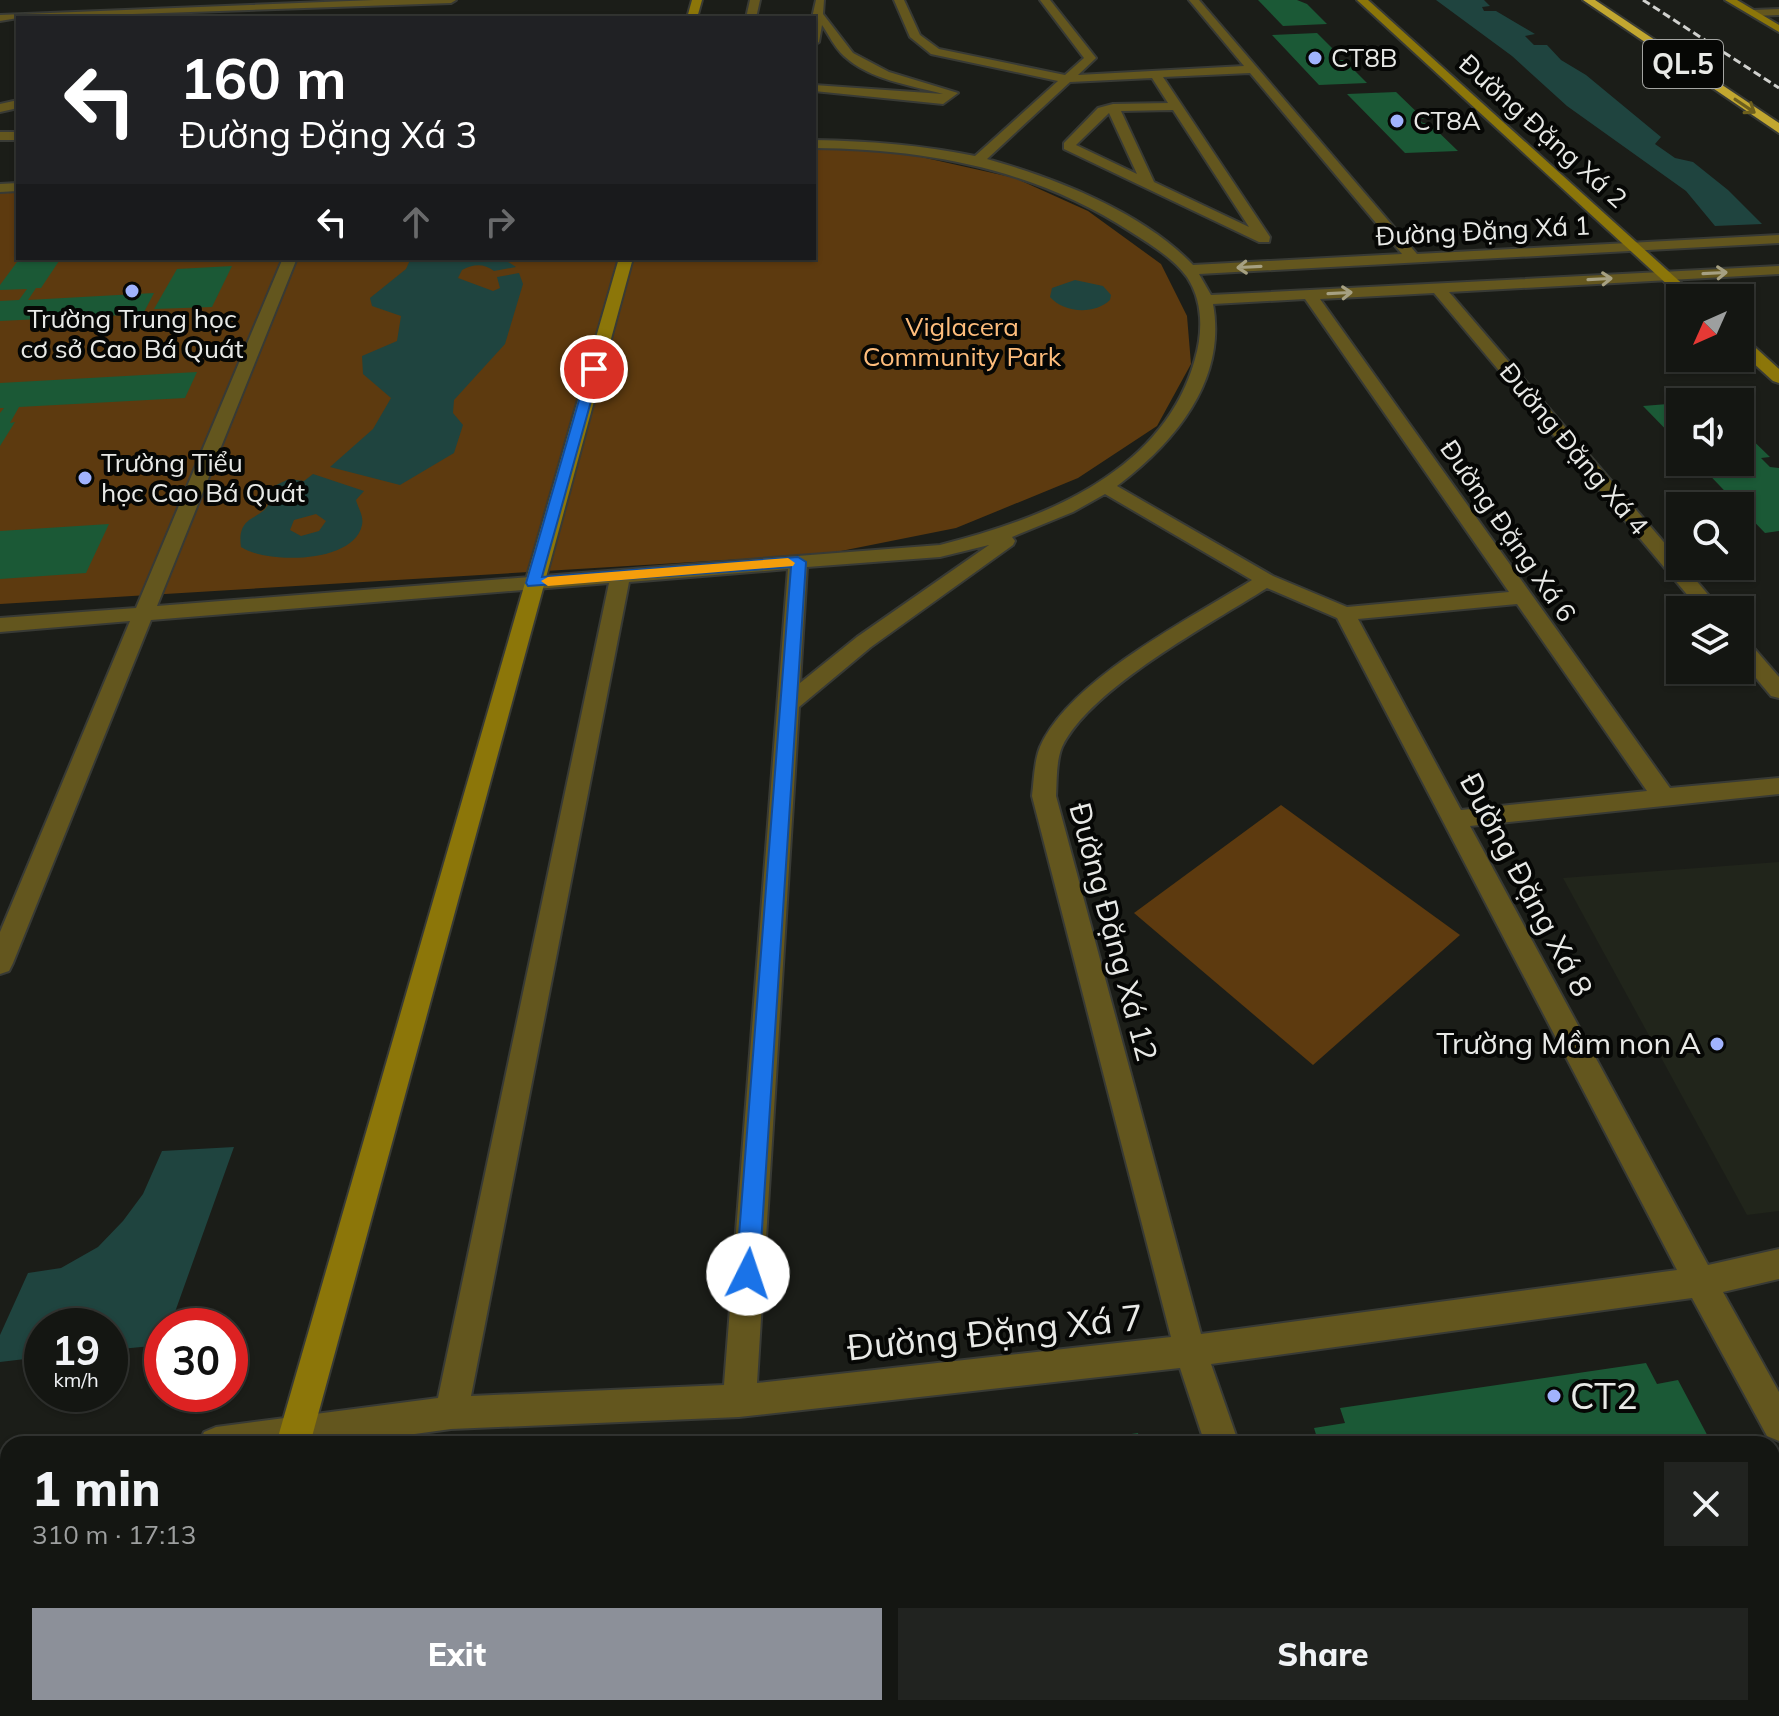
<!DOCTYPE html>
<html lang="en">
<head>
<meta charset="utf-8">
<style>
  :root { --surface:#141612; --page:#212320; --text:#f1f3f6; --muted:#9d9f9f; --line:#333532; --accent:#8c9099 }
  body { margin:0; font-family:Mulish,sans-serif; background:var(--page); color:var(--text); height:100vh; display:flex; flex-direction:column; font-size:30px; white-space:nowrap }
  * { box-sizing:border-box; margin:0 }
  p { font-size:26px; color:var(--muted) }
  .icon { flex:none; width:44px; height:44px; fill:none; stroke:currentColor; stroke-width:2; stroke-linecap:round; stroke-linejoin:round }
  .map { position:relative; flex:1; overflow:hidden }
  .panel { position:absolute; left:0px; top:1436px; width:1780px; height:280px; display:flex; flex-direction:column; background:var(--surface); border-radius:24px 24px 0 0; box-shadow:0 2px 6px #0004,0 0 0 2px var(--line) }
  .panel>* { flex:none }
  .guide { position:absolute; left:16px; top:16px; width:800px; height:244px; border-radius:0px; box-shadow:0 2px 6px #0004,0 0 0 2px var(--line); background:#202124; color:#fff; overflow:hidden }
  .needle { width:52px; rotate:225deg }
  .buttons { position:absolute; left:1666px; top:284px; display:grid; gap:16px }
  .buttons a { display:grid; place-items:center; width:88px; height:88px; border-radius:0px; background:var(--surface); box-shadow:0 2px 6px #0004,0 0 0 2px var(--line); font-size:40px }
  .speed { position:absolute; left:24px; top:1308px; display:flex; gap:16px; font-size:40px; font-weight:700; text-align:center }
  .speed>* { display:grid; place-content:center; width:104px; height:104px; border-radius:50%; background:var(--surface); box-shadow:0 2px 6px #0004,0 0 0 2px var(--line); line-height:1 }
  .speed small { font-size:20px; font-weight:400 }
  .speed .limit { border:12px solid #d22; background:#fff; color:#111 }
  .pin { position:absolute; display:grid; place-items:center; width:68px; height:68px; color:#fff; margin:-34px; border:4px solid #fff; border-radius:50%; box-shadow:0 2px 8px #0007 }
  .me { position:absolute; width:88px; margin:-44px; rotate:4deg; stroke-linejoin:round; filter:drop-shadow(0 0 6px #0008) }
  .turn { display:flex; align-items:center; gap:28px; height:168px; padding:0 32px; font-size:36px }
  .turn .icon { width:104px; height:104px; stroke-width:2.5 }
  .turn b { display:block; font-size:56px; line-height:68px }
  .lanes { display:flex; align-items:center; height:76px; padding:0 32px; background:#0003; justify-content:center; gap:40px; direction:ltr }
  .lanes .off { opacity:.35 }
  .round { display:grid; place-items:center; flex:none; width:84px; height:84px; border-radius:0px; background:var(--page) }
  .overview { display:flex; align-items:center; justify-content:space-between; height:136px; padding:0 32px }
  h1 { font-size:48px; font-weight:800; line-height:60px }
  .primary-button { display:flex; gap:16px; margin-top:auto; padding:16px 32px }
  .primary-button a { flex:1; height:92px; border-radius:0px; background:var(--accent); color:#fff; font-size:32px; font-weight:800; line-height:92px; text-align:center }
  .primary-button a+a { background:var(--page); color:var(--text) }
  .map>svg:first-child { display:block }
  .built { fill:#21251b }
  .green { fill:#5d3a0f }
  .water { fill:#1f443f; fill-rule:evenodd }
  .building { fill:#1b5936 }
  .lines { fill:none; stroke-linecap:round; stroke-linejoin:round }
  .street-casing { stroke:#383a35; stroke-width:4 }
  .secondary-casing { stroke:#383a35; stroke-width:4 }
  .highway-casing { stroke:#383a35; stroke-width:4 }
  .street { fill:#63561e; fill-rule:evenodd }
  .secondary { fill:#8c7609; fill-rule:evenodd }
  .highway { fill:#c2a730; fill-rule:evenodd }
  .rail { stroke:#d0d1ce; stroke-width:3; stroke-dasharray:8 4; stroke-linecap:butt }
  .oneway { stroke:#6d5f1d }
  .oneway2 { stroke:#a6a082 }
  .route { fill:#1a73e8; stroke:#114b97; stroke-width:2 }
  .slow { fill:#f59e0b }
  .poi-dot { fill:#a1b3fd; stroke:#060705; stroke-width:3 }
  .labels { text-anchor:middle; stroke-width:8; stroke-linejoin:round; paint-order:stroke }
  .far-poi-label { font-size:26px; fill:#e8e9e6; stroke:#060705; text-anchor:start }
  .far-street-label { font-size:26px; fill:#e8e9e6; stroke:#060705 }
  .far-park-label { font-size:26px; fill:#febd7c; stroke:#060705 }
  .shield { fill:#060705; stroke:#a4a5a2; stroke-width:2 }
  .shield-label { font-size:28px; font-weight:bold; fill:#e8e9e6 }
  .street-label { font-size:30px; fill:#e8e9e6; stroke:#060705 }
  .poi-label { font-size:30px; fill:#e8e9e6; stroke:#060705; text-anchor:end }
  .near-street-label { font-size:36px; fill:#e8e9e6; stroke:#060705 }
  .near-poi-label { font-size:36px; fill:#e8e9e6; stroke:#060705; text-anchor:start }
</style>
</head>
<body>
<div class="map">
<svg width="1779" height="1716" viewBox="0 0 1779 1716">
  <rect width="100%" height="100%" fill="#1b1d18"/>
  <!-- built -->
  <polygon class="built" points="1779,862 1779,1211 1747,1215 1563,878"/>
  <!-- green -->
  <g class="green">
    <polygon points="814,147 908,154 1015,178 1088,211 1161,264 1187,316 1191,364 1157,426 1078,478 956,528 826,554 0,604 0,189 18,188 18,258 814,258"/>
    <polygon points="1281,805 1460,935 1313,1065 1134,913"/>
  </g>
  <!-- water -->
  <g class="water">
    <polygon points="1436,0 1484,0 1490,6 1482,7 1484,11 1496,11 1535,34 1525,36 1534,45 1547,45 1561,60 1586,75 1661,137 1655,144 1675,158 1693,162 1728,190 1762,224 1715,226 1686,191 1567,106 1512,56"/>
    <path d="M 411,258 L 502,258 L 516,267 L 494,271 C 484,263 473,264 462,270 L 458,278 L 493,291 L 500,288 L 497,277 L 519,273 L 523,284 L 505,344 L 454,400 L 453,413 L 463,425 L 454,453 L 400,485 L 330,467 L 373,429 L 391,398 L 363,374 L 362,356 L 397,341 L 401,316 L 372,306 L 370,298 L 406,269 Z"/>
    <path d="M 1075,280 L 1103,286 L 1111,295 L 1110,300 C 1094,315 1064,313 1050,297 L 1052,288 Z"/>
    <path d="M 313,474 L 364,491 L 356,500 C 358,508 364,516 362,525 C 354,564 266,564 241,547 C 236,512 264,522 271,499 C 273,495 272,490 274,486 L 289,479 L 304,481 ZM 316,514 L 326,521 L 319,531 L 301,536 L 290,530 L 294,520 Z"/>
    <polygon points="234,1147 170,1326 162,1326 162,1345 110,1350 110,1326 42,1326 42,1357 0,1362 0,1335 28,1273 61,1268 98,1247 123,1221 143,1194 162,1151"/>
  </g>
  <!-- building -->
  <g class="building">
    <polygon points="1258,0 1297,0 1307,4 1327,24 1283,26"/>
    <polygon points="1317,33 1340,56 1334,56 1338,60 1344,60 1367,83 1319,85 1272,35"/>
    <polygon points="1396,92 1424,119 1418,119 1423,123 1429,123 1458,151 1405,153 1347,94"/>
    <polygon points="20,258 61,258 41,288 36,288 28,300 154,293 143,314 0,321 0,301 19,300 27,289 0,290 0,285"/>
    <polygon points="232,266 212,307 154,309 177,269"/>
    <polygon points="197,372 185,398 19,407 10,423 15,422 0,446 0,413 4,408 0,408 0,383"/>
    <polygon points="1680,403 1680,444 1643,406"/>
    <polygon points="1740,428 1770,457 1761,458 1770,467 1779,468 1779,531 1765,533 1697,462 1740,462"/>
    <polygon points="109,524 86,573 0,579 0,531"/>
    <polygon points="1646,1363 1657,1384 1678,1380 1712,1444 1319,1444 1314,1428 1345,1423 1340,1408"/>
    <polygon points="1138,1433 1140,1444 1078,1444 1078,1442"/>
    <polygon points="1779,1662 1779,1716 1639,1716 1636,1708 1772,1708 1772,1663"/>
  </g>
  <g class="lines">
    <!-- street casing -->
    <g class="street-casing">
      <g id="street">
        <polygon points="374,0 456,0 451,3 18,18 0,21 0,15"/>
        <polygon points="750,0 760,0 756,18 746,18"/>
        <path d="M 816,0 L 824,0 L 823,14 L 853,53 L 889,72 L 958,93 L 943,104 L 814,91 L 814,85 L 943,94 C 910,85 870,80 844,56 C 834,47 829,35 822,25 L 819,42 L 814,45 L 812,18 Z"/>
        <path d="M 894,0 L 904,0 L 920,35 L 939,49 L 1065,75 L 1084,58 L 1040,0 L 1050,0 L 1096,58 L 1078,75 L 1244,66 L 1189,0 L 1199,0 L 1417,254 L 1779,235 L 1779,243 L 1199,274 L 1211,295 L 1779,266 L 1779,274 L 1449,292 L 1680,561 L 1680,566 L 1684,566 L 1721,610 L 1700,610 L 1434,293 L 1320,299 L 1670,788 L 1779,778 L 1779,794 L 1470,826 L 1708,1265 L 1779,1249 L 1779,1279 L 1723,1292 L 1779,1392 L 1779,1441 L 1767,1436 L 1692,1298 L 1211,1364 L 1239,1444 L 1205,1444 L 1180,1368 L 739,1417 L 451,1429 L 342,1444 L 199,1444 L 204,1432 L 216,1427 L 438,1398 L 609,583 L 151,620 L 13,963 L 9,971 L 0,974 L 0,932 L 130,621 L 0,632 L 0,618 L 136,608 L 283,258 L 297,258 L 157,606 L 940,545 C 1044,519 1164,472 1195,359 C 1203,332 1203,301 1187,277 C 1173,258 1150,244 1131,232 C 1034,169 928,149 814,148 L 814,140 C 869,141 921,145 975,156 L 1058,81 L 931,54 L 910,37 ZM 1250,73 L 1402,254 L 1193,265 C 1143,212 1055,178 987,159 L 1070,82 L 1152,78 L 1168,103 L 1113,104 L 1098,108 L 1064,143 L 1064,149 L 1259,242 L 1269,242 L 1270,237 L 1163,77 ZM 1173,110 L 1249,227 L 1154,182 L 1121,111 ZM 1109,113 L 1137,174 L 1076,145 ZM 1305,299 L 1509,592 L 1347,607 L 1273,576 L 1117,486 C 1174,443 1227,381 1213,304 ZM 1105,494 L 1252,580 C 1191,618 1069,680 1040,747 C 1034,762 1034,780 1032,796 L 1171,1337 L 757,1383 L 799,707 L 871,647 L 1013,545 L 1015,541 L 1012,537 L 1073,512 ZM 989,545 L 857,637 L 800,683 L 807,567 L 940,557 ZM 788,569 L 724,1385 L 471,1396 L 629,582 ZM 1267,588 L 1337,618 L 1677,1270 L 1201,1334 L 1056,796 C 1057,780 1056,761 1062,747 C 1090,688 1212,623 1267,588 ZM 1517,604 L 1647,791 L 1461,810 L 1358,619 Z"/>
        <polygon points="1779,9 1779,15 1753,16 1748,13 1753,10"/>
        <polygon points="18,100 18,108 0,112 0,104"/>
        <rect x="0" y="132" width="18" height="8"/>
        <polygon points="18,183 18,191 0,192 0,184"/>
        <polygon points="1740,638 1747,640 1779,677 1779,698 1771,696 1740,659"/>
        <polygon points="8,1454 8,1488 0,1489 0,1455"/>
        <polygon points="1779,1567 1779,1603 1772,1604 1772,1568"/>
      </g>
    </g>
    <!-- secondary casing -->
    <g class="secondary-casing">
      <g id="secondary">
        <polygon points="692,0 702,0 697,18 687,18"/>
        <polygon points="1357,0 1368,0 1698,298 1682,298"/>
        <polygon points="1725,0 1737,0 1779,25 1779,32"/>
        <polygon points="619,258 633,258 310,1444 276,1444"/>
        <polygon points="1740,337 1746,339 1779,369 1779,383 1773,381 1740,351"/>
        <polygon points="200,1708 238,1708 236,1716 198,1716"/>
      </g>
    </g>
    <!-- highway casing -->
    <g class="highway-casing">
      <polygon id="highway" points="1583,0 1595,0 1779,123 1779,133"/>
    </g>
    <!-- street -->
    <use href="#street" class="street"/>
    <!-- secondary -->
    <use href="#secondary" class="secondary"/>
    <!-- highway -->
    <use href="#highway" class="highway"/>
    <!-- rail -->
    <polyline class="rail" points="1643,0 1779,88"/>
  </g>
  <!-- one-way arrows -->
  <defs><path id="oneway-shaft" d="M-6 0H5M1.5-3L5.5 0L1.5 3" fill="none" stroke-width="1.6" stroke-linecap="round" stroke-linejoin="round" transform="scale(2)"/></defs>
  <use class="oneway" href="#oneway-shaft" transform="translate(1745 106) rotate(34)"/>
  <g class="oneway2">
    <use href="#oneway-shaft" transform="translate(1249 267) rotate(177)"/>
    <use href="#oneway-shaft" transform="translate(1715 273) rotate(-3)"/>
    <use href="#oneway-shaft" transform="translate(1600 279) rotate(-3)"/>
    <use href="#oneway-shaft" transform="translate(1340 293) rotate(-3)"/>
  </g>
  <!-- route -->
  <polygon class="route" points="594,365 600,369 542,577 798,557 806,562 759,1274 756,1282 748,1286 740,1282 736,1274 791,567 528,586 526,583 588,369"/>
  <!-- slow -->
  <polygon class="slow" points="788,558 795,563 793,566 548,586 541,581 548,577"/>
  <!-- markers -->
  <g class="poi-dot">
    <circle cx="1315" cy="58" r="8"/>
    <circle cx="1397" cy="121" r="8"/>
    <circle cx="132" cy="291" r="8"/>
    <circle cx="85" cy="478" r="8"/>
    <circle cx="1717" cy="1044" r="8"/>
    <circle cx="1554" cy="1396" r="8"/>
  </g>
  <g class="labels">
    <!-- far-poi labels -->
    <g class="far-poi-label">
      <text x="1331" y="67">CT8B</text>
      <text x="1413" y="130">CT8A</text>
      <text x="132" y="328" text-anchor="middle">Trường Trung học<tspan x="132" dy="30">cơ sở Cao Bá Quát</tspan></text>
      <text x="101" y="472">Trường Tiểu<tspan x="101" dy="30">học Cao Bá Quát</tspan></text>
    </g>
    <!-- far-street labels -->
    <g class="far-street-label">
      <text transform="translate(1543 131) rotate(42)" y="9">Đường Đặng Xá 2</text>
      <text transform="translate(1483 231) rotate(-3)" y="9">Đường Đặng Xá 1</text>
      <text transform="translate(1574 449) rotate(50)" y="9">Đường Đặng Xá 4</text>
      <text transform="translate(1508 531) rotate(55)" y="9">Đường Đặng Xá 6</text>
    </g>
    <!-- far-park labels -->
    <g class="far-park-label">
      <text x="962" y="336">Viglacera<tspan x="962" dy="30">Community Park</tspan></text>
    </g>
    <!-- shield labels -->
    <rect class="shield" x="1643" y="40" width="80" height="48" rx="6"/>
    <g class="shield-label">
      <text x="1683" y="74">QL.5</text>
    </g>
    <!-- street labels -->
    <g class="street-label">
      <text transform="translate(1526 885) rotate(62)" y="10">Đường Đặng Xá 8</text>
      <text transform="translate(1113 932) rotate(75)" y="10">Đường Đặng Xá 12</text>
    </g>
    <!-- poi labels -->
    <g class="poi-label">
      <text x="1701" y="1054">Trường Mầm non A</text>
    </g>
    <!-- near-street labels -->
    <g class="near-street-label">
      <text transform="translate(995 1332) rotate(-6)" y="13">Đường Đặng Xá 7</text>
    </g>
    <!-- near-poi labels -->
    <g class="near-poi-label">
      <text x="1570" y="1409">CT2</text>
    </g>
  </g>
</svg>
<div class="buttons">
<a><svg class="needle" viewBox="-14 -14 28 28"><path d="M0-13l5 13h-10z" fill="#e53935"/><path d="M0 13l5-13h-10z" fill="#9d9f9f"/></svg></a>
<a><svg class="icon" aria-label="sound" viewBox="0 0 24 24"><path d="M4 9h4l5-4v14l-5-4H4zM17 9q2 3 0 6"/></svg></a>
<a><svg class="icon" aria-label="search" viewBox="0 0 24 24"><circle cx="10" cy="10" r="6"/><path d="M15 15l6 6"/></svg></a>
<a><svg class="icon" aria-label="layers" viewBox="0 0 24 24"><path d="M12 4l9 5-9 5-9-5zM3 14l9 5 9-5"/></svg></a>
</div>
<div class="speed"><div>19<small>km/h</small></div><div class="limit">30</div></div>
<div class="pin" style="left:594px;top:369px;background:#d93025"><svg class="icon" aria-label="arrive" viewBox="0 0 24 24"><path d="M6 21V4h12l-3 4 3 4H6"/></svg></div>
<svg class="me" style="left:748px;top:1274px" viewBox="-20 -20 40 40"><circle r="19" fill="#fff"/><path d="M0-13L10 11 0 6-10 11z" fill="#1a73e8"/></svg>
<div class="guide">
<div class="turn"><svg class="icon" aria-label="left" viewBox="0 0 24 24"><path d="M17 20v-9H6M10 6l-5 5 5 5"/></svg><div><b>160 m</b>Đường Đặng Xá 3</div></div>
<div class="lanes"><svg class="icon" aria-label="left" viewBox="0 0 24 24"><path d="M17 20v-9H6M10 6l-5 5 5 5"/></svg><svg class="icon off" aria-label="ahead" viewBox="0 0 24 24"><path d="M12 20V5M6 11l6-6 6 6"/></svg><svg class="icon off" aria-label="right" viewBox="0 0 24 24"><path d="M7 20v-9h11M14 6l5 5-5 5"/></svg></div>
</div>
<section class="panel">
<div class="overview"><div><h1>1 min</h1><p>310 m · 17:13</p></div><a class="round"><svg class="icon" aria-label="close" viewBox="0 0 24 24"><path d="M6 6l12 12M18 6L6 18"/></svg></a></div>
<div class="primary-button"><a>Exit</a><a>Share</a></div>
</section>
</div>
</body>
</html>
